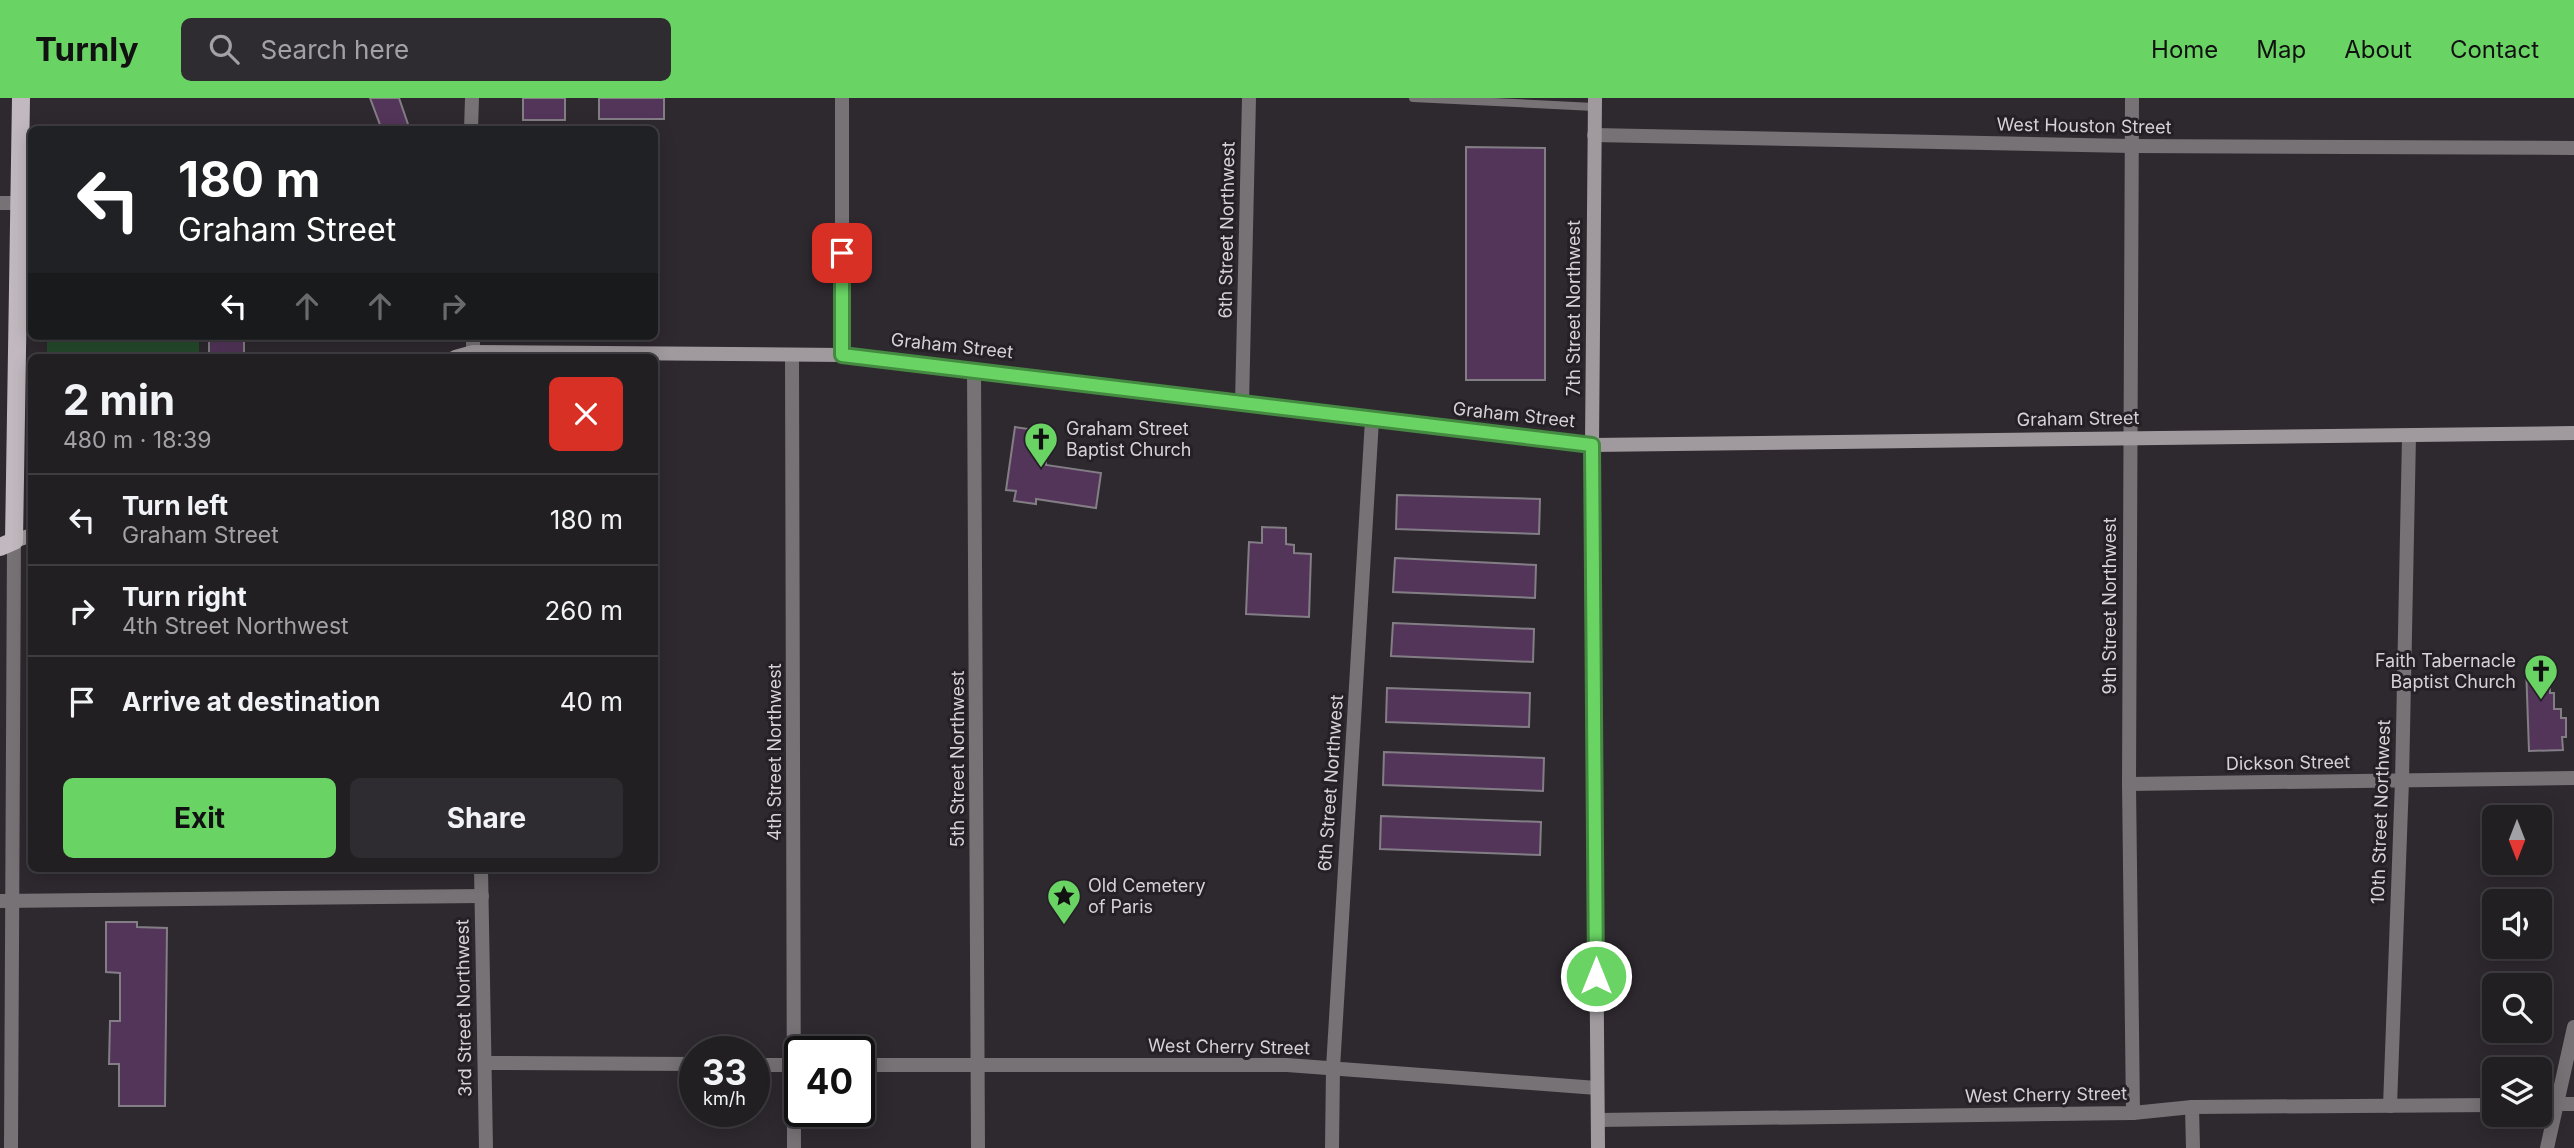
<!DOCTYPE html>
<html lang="en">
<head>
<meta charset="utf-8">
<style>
  :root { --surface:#221f23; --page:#2e2c30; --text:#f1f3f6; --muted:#a2a2a6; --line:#3f3d41; --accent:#69d464 }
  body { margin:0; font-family:Inter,sans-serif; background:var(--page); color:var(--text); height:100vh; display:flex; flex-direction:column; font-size:26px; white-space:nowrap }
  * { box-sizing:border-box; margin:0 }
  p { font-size:23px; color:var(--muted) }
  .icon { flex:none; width:38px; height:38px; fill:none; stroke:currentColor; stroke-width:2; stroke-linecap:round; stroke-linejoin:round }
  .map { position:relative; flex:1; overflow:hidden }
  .details { position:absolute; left:28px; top:256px; width:630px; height:518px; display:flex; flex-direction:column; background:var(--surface); border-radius:10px; box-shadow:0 4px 18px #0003,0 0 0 2px var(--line) }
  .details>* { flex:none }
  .hud { position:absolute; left:28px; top:28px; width:630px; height:214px; border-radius:10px; box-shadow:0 4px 18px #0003,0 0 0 2px var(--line); background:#202124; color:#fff; overflow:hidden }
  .needle { width:46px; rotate:180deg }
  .controls { position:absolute; left:2482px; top:707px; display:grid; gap:14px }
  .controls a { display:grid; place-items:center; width:70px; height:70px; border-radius:10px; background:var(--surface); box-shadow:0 4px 18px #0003,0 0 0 2px var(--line); font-size:35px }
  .speed { position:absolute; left:679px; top:938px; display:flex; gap:14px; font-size:35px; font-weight:700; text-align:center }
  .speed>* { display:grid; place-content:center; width:91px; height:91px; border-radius:50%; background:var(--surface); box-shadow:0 4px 18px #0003,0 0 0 2px var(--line); line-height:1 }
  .speed small { font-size:18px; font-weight:400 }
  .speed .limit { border:4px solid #111; border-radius:10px; background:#fff; color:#111 }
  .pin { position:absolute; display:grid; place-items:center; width:60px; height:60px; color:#fff; margin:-30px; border-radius:14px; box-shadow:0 4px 10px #0006 }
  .me { position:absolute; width:77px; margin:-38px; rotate:0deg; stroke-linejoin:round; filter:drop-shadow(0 0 5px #0008) }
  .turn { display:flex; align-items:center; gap:24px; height:147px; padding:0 35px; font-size:32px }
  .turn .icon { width:91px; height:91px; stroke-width:2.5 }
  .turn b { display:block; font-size:49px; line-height:60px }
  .lanes { display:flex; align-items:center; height:66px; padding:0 35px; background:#0003; justify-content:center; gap:35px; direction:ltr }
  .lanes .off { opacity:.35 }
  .round { display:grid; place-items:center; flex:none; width:74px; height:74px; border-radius:10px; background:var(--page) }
  .summary { display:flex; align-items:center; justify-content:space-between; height:119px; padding:0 35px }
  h1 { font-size:42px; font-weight:700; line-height:52px }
  .action { display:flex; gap:14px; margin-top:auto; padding:14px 35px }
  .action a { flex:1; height:80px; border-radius:10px; background:var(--accent); color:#111; font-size:28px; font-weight:700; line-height:80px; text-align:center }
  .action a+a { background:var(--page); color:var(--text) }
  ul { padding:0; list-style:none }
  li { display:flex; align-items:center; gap:21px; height:91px; padding:0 35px; border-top:2px solid var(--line) }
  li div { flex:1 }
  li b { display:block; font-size:26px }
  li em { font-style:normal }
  header { display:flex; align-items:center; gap:42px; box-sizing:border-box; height:98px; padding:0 35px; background:var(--accent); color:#111 }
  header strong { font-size:33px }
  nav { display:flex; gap:38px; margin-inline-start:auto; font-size:24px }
  .search { width:490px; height:63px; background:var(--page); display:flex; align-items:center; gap:18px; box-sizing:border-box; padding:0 24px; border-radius:10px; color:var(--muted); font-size:26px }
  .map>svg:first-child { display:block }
  .green { fill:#254b2c }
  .building { fill:#53355a; stroke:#837d85; stroke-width:2 }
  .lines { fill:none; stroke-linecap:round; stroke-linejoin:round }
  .lane { stroke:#767275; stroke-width:8 }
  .street { stroke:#767275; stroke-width:14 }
  .secondary { stroke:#a09a9e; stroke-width:14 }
  .primary { stroke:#c1b9bf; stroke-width:18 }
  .route-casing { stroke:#448a41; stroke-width:18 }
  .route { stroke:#69d464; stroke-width:12 }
  .labels { text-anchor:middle; stroke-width:6; stroke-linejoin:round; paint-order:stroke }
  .street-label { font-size:18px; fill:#d6d2d6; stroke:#252026 }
  .poi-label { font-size:18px; fill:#d6d2d6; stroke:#252026; text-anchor:start }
</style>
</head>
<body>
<header>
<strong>Turnly</strong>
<div class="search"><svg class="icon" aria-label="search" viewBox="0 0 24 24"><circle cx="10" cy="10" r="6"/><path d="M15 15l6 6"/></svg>Search here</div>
<nav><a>Home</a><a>Map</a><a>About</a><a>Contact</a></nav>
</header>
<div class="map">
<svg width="2574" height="1050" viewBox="0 0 2574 1050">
  <rect width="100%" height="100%" fill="#2e292f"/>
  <!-- green -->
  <rect class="green" x="47" y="238" width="152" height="21"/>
  <!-- building -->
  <g class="building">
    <polygon points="370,0 399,0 410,32 382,32"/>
    <rect x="523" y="0" width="42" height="22"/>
    <rect x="599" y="0" width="65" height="21"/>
    <polygon points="1466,49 1545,50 1545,282 1466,282"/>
    <rect x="209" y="238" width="35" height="21"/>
    <polygon points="1015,329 1043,333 1039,363 1046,364 1046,367 1101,375 1096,410 1036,401 1036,406 1014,403 1016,393 1006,392"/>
    <polygon points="1397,397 1540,401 1539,436 1396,431"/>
    <polygon points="1262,429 1286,430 1286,446 1294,447 1294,455 1311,456 1309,519 1246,516 1249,444 1262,445"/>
    <polygon points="1395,460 1536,467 1535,500 1393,494"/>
    <polygon points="1393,525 1534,531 1533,564 1391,558"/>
    <polygon points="2549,567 2550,595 2554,595 2554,611 2561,611 2561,620 2566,620 2566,639 2562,639 2563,652 2529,653 2526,568"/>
    <polygon points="1387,590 1530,595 1529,629 1386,624"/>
    <polygon points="1384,654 1544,660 1543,693 1383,687"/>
    <polygon points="1381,718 1541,724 1540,757 1380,751"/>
    <polygon points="106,824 137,824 137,829 167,830 165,1008 119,1008 119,966 109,966 110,923 120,923 120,875 106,874"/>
  </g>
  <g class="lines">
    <!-- lane -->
    <polyline class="lane" points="1413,0 1594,9"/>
    <!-- street -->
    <g class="street">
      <polyline points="2132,0 2129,686 2133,1015"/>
      <polyline points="471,32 472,0"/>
      <polyline points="1594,37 2131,48 2574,50"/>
      <polyline points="0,105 32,105"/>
      <polyline points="473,238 473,259"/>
      <polyline points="792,257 794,1050"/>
      <polyline points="842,257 842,0"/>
      <polyline points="974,271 978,1050"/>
      <polyline points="1242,306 1249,0"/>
      <polyline points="2129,686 2574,680"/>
      <polyline points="481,770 486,1050"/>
      <polyline points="0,803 482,798"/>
      <polyline points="485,965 695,966"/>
      <polyline points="754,967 800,967"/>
      <polyline points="859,967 1287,967 1597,990"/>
      <polyline points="2539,1006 2574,1006"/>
      <polyline points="2390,1008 2402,683 2409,338"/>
      <polyline points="2192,1009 2193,1050"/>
      <polyline points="1598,1022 2133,1015 2192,1009 2494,1007"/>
      <polyline points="11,1050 14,443"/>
      <polyline points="1332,1050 1333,970 1372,322"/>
      <polyline points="2547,1050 2574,929"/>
    </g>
    <!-- secondary -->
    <g class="secondary">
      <polyline points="1595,0 1592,347 1598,1050"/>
      <polyline points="455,259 473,254 842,257 1592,347 2574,335"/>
      <polyline points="14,443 32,437"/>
    </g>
    <!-- primary -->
    <polyline class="primary" points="0,449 14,443 21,0"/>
  </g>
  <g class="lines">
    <!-- route casing -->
    <g class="route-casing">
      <polyline id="route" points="842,155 842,257 1592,347 1596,878"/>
    </g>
    <!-- route -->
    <use href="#route" class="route"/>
  </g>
  <!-- icons -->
  <defs>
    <g id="church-pin" transform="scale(1.75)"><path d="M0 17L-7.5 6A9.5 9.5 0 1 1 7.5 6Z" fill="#69d464" stroke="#252026"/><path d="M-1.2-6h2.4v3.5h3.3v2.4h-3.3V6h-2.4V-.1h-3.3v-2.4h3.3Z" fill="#111"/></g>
    <g id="sight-pin" transform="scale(1.75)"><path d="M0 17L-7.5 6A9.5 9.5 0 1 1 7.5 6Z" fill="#69d464" stroke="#252026"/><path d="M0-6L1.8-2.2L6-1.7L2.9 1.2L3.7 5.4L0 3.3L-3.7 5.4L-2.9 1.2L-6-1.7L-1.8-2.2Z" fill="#111"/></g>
  </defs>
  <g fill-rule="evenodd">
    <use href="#church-pin" x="1041" y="341"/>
    <use href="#church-pin" x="2541" y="573"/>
    <use href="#sight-pin" x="1064" y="798"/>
  </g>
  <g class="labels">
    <!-- street labels -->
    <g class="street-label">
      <text transform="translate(2084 28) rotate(1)" y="6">West Houston Street</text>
      <text transform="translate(1227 132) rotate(-89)" y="6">6th Street Northwest</text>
      <text transform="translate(1574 210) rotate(-90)" y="6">7th Street Northwest</text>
      <text transform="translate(952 248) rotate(6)" y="6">Graham Street</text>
      <text transform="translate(1514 317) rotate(6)" y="6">Graham Street</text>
      <text transform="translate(2078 321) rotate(-1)" y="6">Graham Street</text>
      <text transform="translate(2110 508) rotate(-90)" y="6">9th Street Northwest</text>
      <text transform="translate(775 654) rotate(-90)" y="6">4th Street Northwest</text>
      <text transform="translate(958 661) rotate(-90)" y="6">5th Street Northwest</text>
      <text transform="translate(2288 665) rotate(-1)" y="6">Dickson Street</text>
      <text transform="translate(1331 685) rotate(-86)" y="6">6th Street Northwest</text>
      <text transform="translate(2381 714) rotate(-88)" y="6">10th Street Northwest</text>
      <text transform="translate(464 910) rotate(-91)" y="6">3rd Street Northwest</text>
      <text transform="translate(1229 949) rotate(1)" y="6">West Cherry Street</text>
      <text transform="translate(2046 997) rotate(-1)" y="6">West Cherry Street</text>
    </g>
    <!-- poi labels -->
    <g class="poi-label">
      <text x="1066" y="337">Graham Street<tspan x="1066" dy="21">Baptist Church</tspan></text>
      <text x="2516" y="569" text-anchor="end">Faith Tabernacle<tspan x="2516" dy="21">Baptist Church</tspan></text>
      <text x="1088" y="794">Old Cemetery<tspan x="1088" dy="21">of Paris</tspan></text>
    </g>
  </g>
</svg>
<div class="controls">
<a><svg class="needle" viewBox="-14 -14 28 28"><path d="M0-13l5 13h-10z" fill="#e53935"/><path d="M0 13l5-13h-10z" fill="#a2a2a6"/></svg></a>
<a><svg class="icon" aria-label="sound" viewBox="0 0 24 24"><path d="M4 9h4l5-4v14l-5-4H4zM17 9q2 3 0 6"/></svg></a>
<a><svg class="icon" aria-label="search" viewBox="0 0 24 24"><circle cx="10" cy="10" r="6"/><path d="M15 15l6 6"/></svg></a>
<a><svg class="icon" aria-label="layers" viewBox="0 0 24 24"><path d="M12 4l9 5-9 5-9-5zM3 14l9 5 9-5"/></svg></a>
</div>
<div class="speed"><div>33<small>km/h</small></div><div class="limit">40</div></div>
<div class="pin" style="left:842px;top:155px;background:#d93025"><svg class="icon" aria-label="arrive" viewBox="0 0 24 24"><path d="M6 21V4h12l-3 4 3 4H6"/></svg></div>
<svg class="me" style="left:1596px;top:878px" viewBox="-20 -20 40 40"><circle r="17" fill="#69d464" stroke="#fff" stroke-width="3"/><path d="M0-11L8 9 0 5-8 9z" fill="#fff"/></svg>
<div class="hud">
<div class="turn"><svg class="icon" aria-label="left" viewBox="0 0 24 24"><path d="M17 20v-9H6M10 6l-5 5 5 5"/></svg><div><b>180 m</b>Graham Street</div></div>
<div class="lanes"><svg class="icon" aria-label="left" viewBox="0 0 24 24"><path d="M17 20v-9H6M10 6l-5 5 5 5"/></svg><svg class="icon off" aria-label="ahead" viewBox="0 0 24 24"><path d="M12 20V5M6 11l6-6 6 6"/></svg><svg class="icon off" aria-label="ahead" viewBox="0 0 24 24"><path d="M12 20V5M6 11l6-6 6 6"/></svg><svg class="icon off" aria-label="right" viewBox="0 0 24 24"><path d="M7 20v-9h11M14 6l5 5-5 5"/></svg></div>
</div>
<section class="details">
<div class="summary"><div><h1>2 min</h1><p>480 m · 18:39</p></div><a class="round" style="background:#d93025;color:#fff"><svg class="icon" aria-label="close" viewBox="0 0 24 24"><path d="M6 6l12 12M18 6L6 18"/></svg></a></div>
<ul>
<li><svg class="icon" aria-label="left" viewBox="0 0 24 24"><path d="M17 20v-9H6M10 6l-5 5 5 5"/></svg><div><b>Turn left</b><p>Graham Street</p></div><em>180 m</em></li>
<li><svg class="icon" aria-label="right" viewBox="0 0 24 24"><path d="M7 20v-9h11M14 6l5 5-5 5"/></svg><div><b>Turn right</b><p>4th Street Northwest</p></div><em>260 m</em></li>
<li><svg class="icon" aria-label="arrive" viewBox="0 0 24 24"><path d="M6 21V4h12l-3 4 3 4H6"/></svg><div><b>Arrive at destination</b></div><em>40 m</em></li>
</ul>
<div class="action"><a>Exit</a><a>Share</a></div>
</section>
</div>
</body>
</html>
